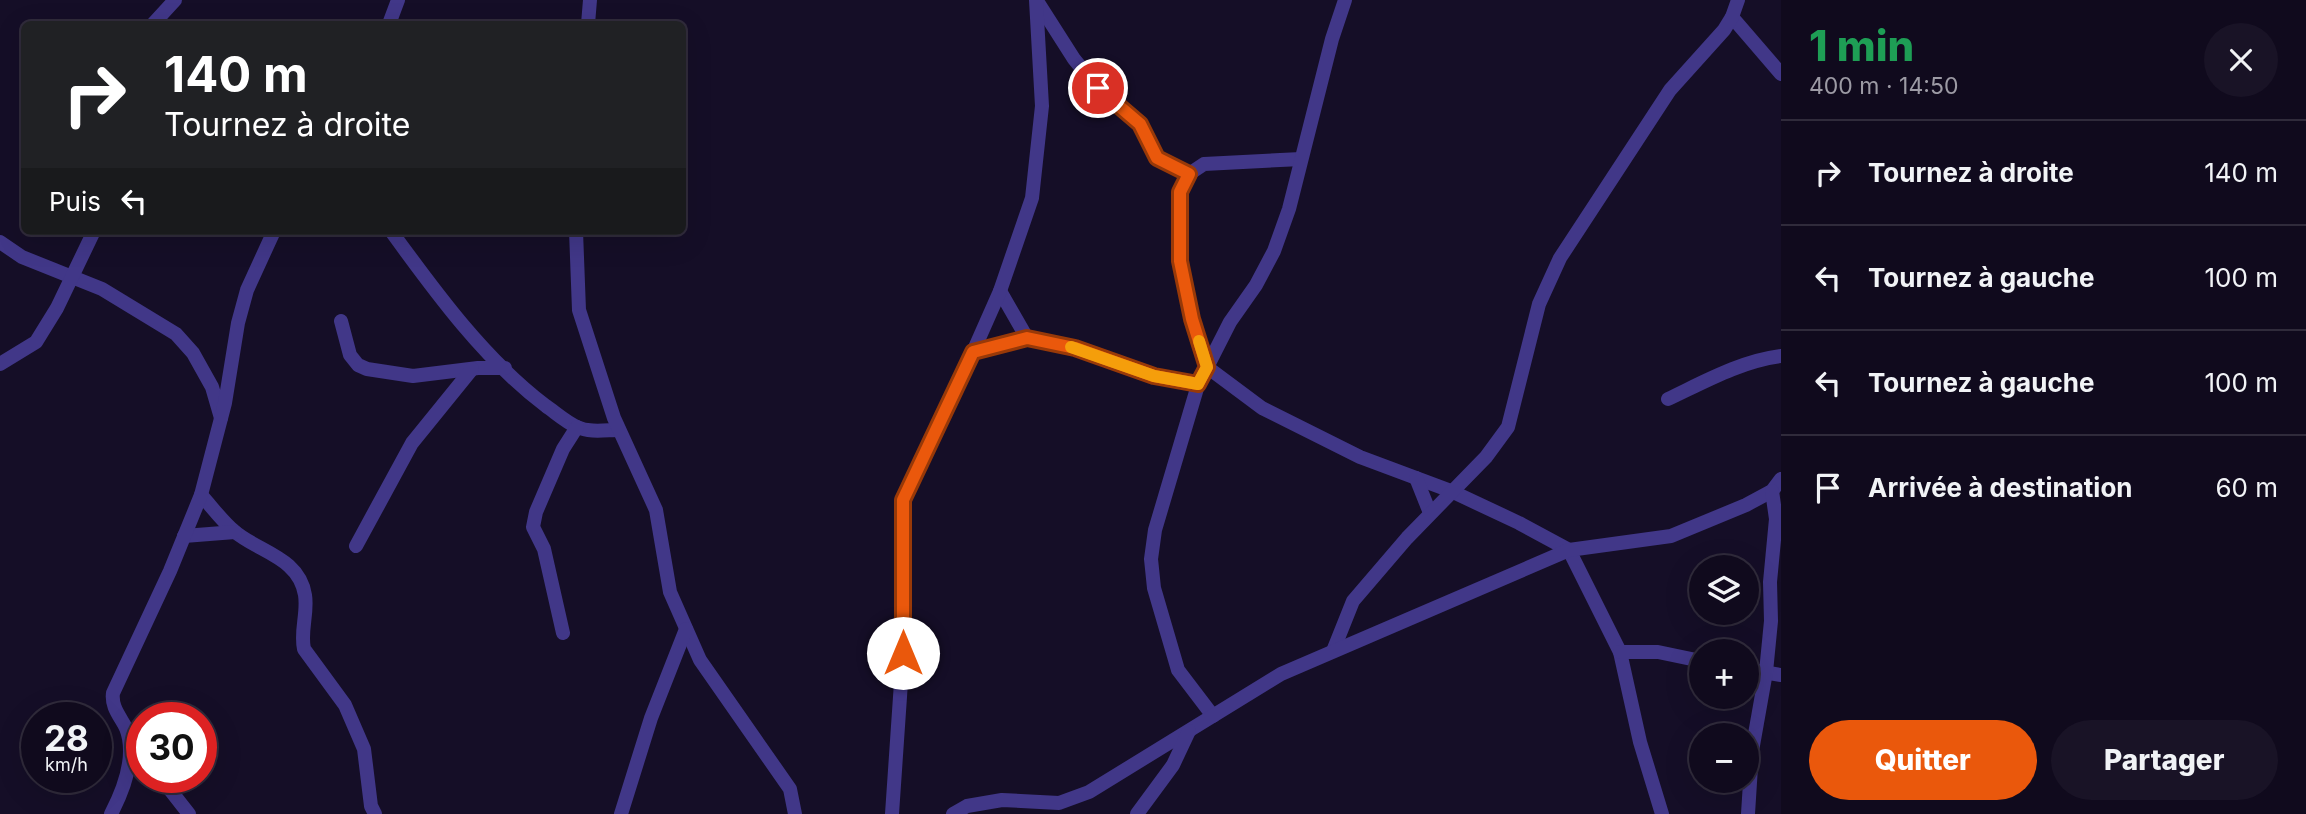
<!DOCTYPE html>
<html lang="fr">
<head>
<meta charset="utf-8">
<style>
  :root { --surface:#100a1d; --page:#191326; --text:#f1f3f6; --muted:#9c9aa4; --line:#302b3b; --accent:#ea580c }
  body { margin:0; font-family:Inter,sans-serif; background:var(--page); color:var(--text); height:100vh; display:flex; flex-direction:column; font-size:26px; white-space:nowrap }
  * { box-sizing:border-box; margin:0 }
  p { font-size:23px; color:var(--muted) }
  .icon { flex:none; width:38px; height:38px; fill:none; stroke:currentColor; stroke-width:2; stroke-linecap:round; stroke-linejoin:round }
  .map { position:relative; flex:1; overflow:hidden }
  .sheet { display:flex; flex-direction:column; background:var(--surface); width:525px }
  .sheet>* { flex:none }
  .guide { position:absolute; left:21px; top:21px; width:665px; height:214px; border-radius:10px; box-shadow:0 7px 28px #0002,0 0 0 2px var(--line); background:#202124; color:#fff; overflow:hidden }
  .buttons { position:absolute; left:1689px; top:555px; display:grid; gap:14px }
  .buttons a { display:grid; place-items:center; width:70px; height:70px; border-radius:50%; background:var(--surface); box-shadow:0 7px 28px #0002,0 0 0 2px var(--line); font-size:35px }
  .speed { position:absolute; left:21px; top:702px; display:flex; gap:14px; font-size:35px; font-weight:700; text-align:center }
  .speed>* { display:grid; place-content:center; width:91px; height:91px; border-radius:50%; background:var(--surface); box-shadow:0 7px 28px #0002,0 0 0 2px var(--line); line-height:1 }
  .speed small { font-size:18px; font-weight:400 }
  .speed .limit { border:10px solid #d22; background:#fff; color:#111 }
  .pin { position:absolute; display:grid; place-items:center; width:60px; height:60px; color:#fff; margin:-30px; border:4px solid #fff; border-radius:50%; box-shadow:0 2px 7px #0007 }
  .me { position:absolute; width:77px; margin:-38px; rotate:0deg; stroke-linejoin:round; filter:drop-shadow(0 0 5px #0008) }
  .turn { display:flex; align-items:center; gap:24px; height:147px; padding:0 28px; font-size:32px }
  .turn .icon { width:91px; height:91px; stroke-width:2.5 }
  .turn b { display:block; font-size:49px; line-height:60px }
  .then { display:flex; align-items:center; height:66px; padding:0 28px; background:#0003; gap:14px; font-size:26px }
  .round { display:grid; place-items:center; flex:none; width:74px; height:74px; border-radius:37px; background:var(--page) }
  .summary { display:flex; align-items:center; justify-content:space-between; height:119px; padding:0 28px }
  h1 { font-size:42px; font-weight:800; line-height:52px; color:#1e9e55 }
  .action { display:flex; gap:14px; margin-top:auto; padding:14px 28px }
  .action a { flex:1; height:80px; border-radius:42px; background:var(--accent); color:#fff; font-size:28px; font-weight:800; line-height:80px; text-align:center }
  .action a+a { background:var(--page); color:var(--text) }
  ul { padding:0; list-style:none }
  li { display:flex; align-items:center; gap:21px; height:105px; padding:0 28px; border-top:2px solid var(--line) }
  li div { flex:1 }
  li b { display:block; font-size:26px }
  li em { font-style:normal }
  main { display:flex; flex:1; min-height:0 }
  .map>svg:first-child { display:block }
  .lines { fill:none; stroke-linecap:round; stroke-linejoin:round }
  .street { stroke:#413788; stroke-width:14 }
  .route-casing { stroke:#983908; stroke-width:18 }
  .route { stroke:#ea580c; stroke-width:12 }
  .slow { stroke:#f59e0b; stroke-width:12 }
</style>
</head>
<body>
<main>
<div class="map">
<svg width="1781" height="814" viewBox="0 0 1781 814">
  <rect width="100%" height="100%" fill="#150e27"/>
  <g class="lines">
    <!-- street -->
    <g class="street">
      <polyline points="1037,1 1074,59 1098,88 1141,124 1157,158 1189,174"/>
      <polyline points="1732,17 1781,74"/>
      <polyline points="153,24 175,0"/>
      <polyline points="389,24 398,0"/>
      <polyline points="588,24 590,0"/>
      <polyline points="1301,159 1204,164 1189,174 1180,192 1180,261 1192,319 1207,367 1262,408 1360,457 1451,491 1519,523 1569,550 1620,652 1640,742 1662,814"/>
      <path d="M 391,231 C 436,293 485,360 546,406 C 556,413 566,422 577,427 C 590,433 606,430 619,430"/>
      <polyline points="576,231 579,310 614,418 656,510 670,592 700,660 790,789 795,814"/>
      <polyline points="0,242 22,257 102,289 176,334 193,353 212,387 221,418"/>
      <polyline points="1000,291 1027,338"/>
      <polyline points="341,321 350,355 358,365 367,369 413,376 478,368 505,368"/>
      <polyline points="973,352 1027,338 1075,348 1154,376 1198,385"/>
      <polyline points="0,364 36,342 57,308 94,231"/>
      <path d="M 1668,399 C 1704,382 1741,361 1781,356"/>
      <polyline points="1416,478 1430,513"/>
      <path d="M 201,495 C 212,507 222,521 234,531 C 258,552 299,557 305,595 C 308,613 300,631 304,649 L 345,705 L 364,749 L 371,806 L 375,814"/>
      <polyline points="184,536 235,532"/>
      <polyline points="356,546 412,443 472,369"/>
      <polyline points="563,633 544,549 533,527 536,512 563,449 577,427"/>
      <polyline points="1333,651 1353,601 1407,538 1486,457 1508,427 1539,304 1560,258 1670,90 1724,30 1732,17 1738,0"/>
      <polyline points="1620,652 1658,652 1701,661"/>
      <polyline points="1746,669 1781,675"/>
      <polyline points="1213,716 1178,670 1154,588 1151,559 1155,530 1198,385 1230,322 1256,285 1274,251 1289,209 1332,39 1345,0"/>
      <polyline points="160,777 189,814"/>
      <path d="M 111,814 C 124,789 137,756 126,728 C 120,716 111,707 113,693 L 170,571 L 201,495 L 225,403 L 238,323 L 247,290 L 274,231"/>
      <polyline points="621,814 651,718 686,629"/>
      <polyline points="892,814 903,653 903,500 973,352 1000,291 1032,198 1042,106 1036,0"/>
      <polyline points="953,814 967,806 1002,800 1059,803 1089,792 1281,674 1569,550 1671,536 1746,505 1772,491 1781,479"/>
      <polyline points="1137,814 1173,765 1189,731"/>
      <polyline points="1748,814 1752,751 1766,672 1771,621 1770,582 1776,519 1772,491"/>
    </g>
  </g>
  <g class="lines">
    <!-- route casing -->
    <g class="route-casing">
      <polyline id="route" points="903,653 903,500 973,352 1027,338 1075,348 1154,376 1198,384 1207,367 1192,319 1180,261 1180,192 1189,174 1157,158 1140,124 1098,88"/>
    </g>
    <!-- route -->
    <use href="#route" class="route"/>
    <!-- slow -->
    <polyline class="slow" points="1071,347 1154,376 1198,384 1207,367 1199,341"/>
  </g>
</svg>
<div class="buttons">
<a><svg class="icon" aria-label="layers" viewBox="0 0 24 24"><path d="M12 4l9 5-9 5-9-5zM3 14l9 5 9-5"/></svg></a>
<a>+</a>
<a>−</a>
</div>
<div class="speed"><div>28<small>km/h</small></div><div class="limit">30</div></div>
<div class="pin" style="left:1098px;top:88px;background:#d93025"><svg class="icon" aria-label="arrive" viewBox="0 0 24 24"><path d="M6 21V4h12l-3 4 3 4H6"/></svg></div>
<svg class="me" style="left:903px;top:653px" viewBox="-20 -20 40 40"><circle r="19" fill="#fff"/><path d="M0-13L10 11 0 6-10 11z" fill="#ea580c"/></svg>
<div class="guide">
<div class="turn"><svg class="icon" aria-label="right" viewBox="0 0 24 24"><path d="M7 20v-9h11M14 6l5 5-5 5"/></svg><div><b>140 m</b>Tournez à droite</div></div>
<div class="then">Puis<svg class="icon" aria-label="left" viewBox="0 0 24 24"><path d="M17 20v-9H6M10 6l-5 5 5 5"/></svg></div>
</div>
</div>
<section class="sheet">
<div class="summary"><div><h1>1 min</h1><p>400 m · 14:50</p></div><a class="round"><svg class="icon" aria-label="close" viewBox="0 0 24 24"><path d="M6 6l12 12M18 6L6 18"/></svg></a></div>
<ul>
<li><svg class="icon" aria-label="right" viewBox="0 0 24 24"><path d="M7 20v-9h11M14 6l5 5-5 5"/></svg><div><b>Tournez à droite</b></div><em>140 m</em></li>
<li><svg class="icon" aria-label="left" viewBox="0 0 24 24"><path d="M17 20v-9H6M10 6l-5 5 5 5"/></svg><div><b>Tournez à gauche</b></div><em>100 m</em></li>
<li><svg class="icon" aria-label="left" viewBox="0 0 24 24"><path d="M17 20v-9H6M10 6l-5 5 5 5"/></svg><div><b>Tournez à gauche</b></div><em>100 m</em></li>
<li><svg class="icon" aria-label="arrive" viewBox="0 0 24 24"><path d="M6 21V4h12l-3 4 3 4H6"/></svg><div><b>Arrivée à destination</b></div><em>60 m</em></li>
</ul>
<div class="action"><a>Quitter</a><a>Partager</a></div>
</section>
</main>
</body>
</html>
